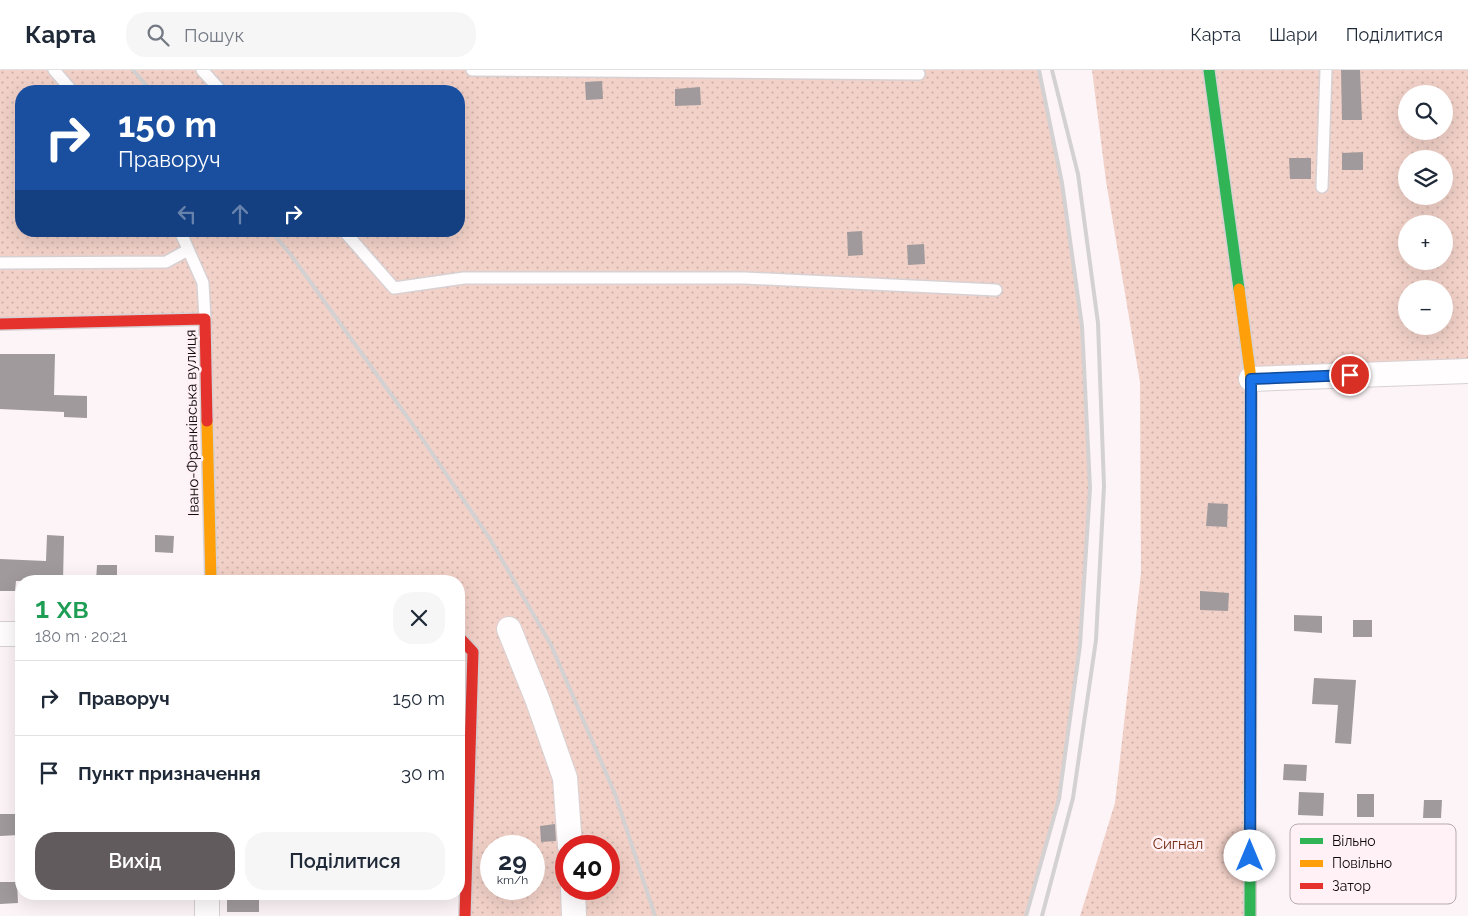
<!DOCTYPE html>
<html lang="uk">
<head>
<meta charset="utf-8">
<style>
  :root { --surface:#fff; --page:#f6f6f7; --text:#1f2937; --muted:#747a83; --line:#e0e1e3; --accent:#625b5d }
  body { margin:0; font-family:Raleway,sans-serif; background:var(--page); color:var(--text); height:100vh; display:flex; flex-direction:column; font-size:19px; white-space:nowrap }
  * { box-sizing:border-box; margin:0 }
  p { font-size:16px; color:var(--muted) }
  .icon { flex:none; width:28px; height:28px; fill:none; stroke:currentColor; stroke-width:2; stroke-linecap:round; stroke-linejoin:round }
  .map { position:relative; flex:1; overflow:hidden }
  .side { position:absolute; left:15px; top:505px; width:450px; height:325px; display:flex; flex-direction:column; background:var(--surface); border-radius:20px; box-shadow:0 5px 20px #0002 }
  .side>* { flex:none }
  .hud { position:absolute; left:15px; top:15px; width:450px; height:152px; border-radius:20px; box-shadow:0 5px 20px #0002; background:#1a4fa0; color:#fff; overflow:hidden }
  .tools { position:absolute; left:1398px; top:15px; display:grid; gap:10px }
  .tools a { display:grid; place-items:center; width:55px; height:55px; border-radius:50%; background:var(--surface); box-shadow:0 5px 20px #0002; font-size:25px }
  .speed { position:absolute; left:480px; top:765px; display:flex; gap:10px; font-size:25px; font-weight:700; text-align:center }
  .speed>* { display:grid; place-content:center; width:65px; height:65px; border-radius:50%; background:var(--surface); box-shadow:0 5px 20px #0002; line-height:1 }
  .speed small { font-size:12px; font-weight:400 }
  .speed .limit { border:8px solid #d22; background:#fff; color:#111 }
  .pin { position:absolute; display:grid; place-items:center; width:42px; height:42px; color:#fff; margin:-21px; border:2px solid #fff; border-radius:50%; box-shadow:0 1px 5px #0007 }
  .me { position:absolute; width:55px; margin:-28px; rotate:0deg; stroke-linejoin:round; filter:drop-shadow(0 0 4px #0008) }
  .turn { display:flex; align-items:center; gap:18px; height:105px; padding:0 20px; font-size:22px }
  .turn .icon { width:65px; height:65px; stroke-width:2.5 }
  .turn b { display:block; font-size:35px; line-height:42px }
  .lanes { display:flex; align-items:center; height:48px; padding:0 20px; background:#0003; justify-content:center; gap:25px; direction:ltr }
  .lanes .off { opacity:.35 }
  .round { display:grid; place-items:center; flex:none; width:52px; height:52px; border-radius:20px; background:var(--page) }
  .head { display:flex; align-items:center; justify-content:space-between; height:85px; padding:0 20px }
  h1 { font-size:30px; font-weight:600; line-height:38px; color:#1e9e55 }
  .button { display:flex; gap:10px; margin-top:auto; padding:10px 20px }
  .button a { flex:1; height:58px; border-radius:20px; background:var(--accent); color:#fff; font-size:20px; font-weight:600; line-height:58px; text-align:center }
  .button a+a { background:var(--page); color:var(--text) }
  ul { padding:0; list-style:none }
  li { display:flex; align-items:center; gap:15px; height:75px; padding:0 20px; border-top:1px solid var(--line) }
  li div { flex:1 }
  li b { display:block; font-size:19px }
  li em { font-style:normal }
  header { display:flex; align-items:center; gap:30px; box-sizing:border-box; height:70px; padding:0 25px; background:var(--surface); border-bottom:1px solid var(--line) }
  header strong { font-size:24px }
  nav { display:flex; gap:28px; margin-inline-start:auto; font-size:18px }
  .search { width:350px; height:45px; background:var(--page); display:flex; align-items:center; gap:12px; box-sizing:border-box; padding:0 18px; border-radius:20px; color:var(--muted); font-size:19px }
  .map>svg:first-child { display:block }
  .garden { fill:url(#garden-dots); fill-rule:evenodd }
  .building { fill:#a09a9c }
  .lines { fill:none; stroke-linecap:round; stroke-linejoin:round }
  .lane-casing { stroke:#d8d1d3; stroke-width:14 }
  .street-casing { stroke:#d8d1d3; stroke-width:26 }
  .fast-casing { stroke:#d8d1d3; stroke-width:14 }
  .slow-casing { stroke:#d8d1d3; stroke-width:14 }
  .jam-casing { stroke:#d8d1d3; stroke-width:14 }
  .lane { stroke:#fffdfe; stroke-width:11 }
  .street { stroke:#fffdfe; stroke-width:24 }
  .fast { stroke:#30b455; stroke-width:11 }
  .slow { stroke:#ff9f0a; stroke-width:11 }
  .jam { stroke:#e5322d; stroke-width:11 }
  .rail { stroke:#d4d1d2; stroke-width:4 }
  .route-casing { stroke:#114b97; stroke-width:12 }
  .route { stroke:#1a73e8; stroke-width:9 }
  .labels { text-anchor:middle; stroke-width:5; stroke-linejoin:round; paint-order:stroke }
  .street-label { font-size:15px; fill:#0f090b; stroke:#fff1f5 }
  .park-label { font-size:15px; fill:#742b10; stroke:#fff1f5 }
  .key { fill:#fff1f5; stroke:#b7abaf; stroke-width:1 }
  .key-label { font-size:14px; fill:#0f090b }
</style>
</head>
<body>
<header>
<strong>Карта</strong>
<div class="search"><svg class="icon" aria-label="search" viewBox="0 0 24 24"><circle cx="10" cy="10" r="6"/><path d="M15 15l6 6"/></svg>Пошук</div>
<nav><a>Карта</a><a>Шари</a><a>Поділитися</a></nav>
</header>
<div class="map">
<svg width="1468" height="846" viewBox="0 0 1468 846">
  <defs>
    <pattern id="garden-dots" width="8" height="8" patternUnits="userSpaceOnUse" patternTransform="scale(1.25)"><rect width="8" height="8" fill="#f2d1c8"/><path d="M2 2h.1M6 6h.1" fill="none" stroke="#ceb2aa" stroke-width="1.8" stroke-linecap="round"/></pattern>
  </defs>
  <rect width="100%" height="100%" fill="#fcf4f6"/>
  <!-- garden -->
  <g class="garden">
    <path d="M 0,0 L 1039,0 L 1062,113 L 1082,256 L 1090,418 L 1080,575 L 1059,729 L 1026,846 L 465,846 L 459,511 L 211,511 L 205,249 L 0,254 ZM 21,21 L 459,21 L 459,161 L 21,161 ZM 491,776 L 534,776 L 534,819 L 491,819 ZM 566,776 L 609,776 L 609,819 L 566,819 Z"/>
    <path d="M 1092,0 L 1468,0 L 1468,301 L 1251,309 L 1250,846 L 1080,846 L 1115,733 L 1141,503 L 1140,312 L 1106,111 ZM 1406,24 L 1444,24 L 1444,61 L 1406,61 ZM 1406,89 L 1444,89 L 1444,126 L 1406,126 ZM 1406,154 L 1444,154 L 1444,191 L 1406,191 ZM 1406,219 L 1444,219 L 1444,256 L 1406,256 Z"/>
  </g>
  <!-- building -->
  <g class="building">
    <polygon points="1341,0 1360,0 1362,50 1342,50"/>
    <polygon points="602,11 603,29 586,30 585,12"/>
    <polygon points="700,17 701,35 675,36 675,19"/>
    <polygon points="1363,82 1363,100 1342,100 1342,83"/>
    <polygon points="1289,88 1311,88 1311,109 1290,109"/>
    <polygon points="862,161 863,185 848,186 847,162"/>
    <polygon points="924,174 925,194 908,195 907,175"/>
    <polygon points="0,284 55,284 54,325 87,326 87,348 64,347 64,342 0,339"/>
    <polygon points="1208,433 1228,434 1227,457 1206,456"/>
    <polygon points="47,465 64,466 63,511 16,511 15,521 0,521 0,489 46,491"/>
    <polygon points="155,465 174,466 173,483 155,482"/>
    <polygon points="97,495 117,495 117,511 96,511"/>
    <polygon points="1200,521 1229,523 1228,541 1200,540"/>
    <polygon points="1294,545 1322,546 1322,563 1294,561"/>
    <rect x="1353" y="550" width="19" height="17"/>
    <polygon points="1314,608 1356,610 1351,674 1335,673 1338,635 1312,634"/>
    <polygon points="1284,694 1307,695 1306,711 1283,710"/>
    <polygon points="1299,722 1324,723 1323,746 1298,745"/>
    <rect x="1357" y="724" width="17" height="23"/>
    <polygon points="1424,730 1442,730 1441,748 1423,748"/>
    <polygon points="0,744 18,744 19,765 0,766"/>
    <polygon points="555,754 556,771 541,772 540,756"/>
    <polygon points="0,812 17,812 18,833 0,834"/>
    <rect x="227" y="824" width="32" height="18"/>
  </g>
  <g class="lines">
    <!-- lane casing -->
    <g class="lane-casing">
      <g id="lane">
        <polyline points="54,0 72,21"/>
        <polyline points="202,0 221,21"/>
        <polyline points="472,0 919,4"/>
        <polyline points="1322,117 1326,0"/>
        <polyline points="180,161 203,213 205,249"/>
        <polyline points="344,161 394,218 464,208 745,208 996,220"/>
        <polyline points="0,193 166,192 188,180"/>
      </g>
    </g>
    <!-- street casing -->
    <g class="street-casing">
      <g id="street">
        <polyline points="1251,309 1468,301"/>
        <polyline points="509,559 538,631 565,708 570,776"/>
        <polyline points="0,564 21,564"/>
        <polyline points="573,819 574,846"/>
        <polyline points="207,846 207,824"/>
      </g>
    </g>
    <!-- fast casing -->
    <g class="fast-casing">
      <g id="fast">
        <polyline points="1209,0 1239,219"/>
        <polyline points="1250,846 1250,711"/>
      </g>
    </g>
    <!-- slow casing -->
    <g class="slow-casing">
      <g id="slow">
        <polyline points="1239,219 1251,309 1251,428"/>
        <polyline points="207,351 211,511"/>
      </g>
    </g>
    <!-- jam casing -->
    <g class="jam-casing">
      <g id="jam">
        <polyline points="0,254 205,249 207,351"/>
        <polyline points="459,567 473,582 465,846"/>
        <polyline points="1250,711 1251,428"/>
      </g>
    </g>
    <!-- lane -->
    <use href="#lane" class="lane"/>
    <!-- street -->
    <use href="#street" class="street"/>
    <!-- fast -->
    <use href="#fast" class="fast"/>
    <!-- slow -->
    <use href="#slow" class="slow"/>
    <!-- jam -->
    <use href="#jam" class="jam"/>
    <!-- rail -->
    <g class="rail">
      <polyline points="133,0 151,21"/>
      <polyline points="271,161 291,185 413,355 490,469 551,575 615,724 655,846"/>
      <polyline points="1026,846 1059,729 1080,575 1090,418 1082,256 1062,113 1039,0"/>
      <polyline points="1042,846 1073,728 1096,570 1104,416 1098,253 1078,104 1052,0"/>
    </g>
  </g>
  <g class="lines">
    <!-- route casing -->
    <g class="route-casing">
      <polyline id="route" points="1250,786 1251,309 1350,305"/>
    </g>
    <!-- route -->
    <use href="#route" class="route"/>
  </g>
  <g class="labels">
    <!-- street labels -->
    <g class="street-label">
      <text transform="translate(192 353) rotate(-91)" y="5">Івано-Франківська вулиця</text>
    </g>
    <!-- park labels -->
    <g class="park-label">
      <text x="1178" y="779">Сигнал</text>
    </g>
  </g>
  <!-- legend -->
  <rect x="1290" y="754" width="166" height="80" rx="8" class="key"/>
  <rect x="1300" y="768" width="23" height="6" fill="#30b455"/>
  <rect x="1300" y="790" width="23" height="7" fill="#ff9f0a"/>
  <rect x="1300" y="813" width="23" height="6" fill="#e5322d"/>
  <g class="key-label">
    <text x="1332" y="776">Вільно</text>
    <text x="1332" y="798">Повільно</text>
    <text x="1332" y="821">Затор</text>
  </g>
</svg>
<div class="tools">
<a><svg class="icon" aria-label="search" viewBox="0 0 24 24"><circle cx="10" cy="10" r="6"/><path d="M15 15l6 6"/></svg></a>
<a><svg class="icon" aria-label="layers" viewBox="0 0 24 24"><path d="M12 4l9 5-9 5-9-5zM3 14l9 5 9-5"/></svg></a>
<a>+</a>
<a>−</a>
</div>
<div class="speed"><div>29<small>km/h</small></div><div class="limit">40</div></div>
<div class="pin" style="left:1350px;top:305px;background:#d93025"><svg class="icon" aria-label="arrive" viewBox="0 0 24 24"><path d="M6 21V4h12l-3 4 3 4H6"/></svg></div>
<svg class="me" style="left:1250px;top:786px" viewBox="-20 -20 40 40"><circle r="19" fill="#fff"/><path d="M0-13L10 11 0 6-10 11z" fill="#1a73e8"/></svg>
<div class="hud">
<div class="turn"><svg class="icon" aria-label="right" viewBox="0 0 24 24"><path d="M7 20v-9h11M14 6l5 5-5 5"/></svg><div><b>150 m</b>Праворуч</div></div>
<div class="lanes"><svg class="icon off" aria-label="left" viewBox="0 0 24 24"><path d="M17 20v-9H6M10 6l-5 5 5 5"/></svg><svg class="icon off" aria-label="ahead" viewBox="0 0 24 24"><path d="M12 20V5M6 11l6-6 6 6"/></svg><svg class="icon" aria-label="right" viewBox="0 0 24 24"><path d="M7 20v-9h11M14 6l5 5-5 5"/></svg></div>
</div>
<section class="side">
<div class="head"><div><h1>1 хв</h1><p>180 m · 20:21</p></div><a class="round"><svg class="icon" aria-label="close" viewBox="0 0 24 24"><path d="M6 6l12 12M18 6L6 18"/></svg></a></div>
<ul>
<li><svg class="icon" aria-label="right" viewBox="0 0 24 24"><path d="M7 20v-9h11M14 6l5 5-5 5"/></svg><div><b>Праворуч</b></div><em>150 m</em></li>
<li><svg class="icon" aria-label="arrive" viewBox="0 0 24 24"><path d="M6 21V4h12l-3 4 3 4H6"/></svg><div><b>Пункт призначення</b></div><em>30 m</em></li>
</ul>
<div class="button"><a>Вихід</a><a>Поділитися</a></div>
</section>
</div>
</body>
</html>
